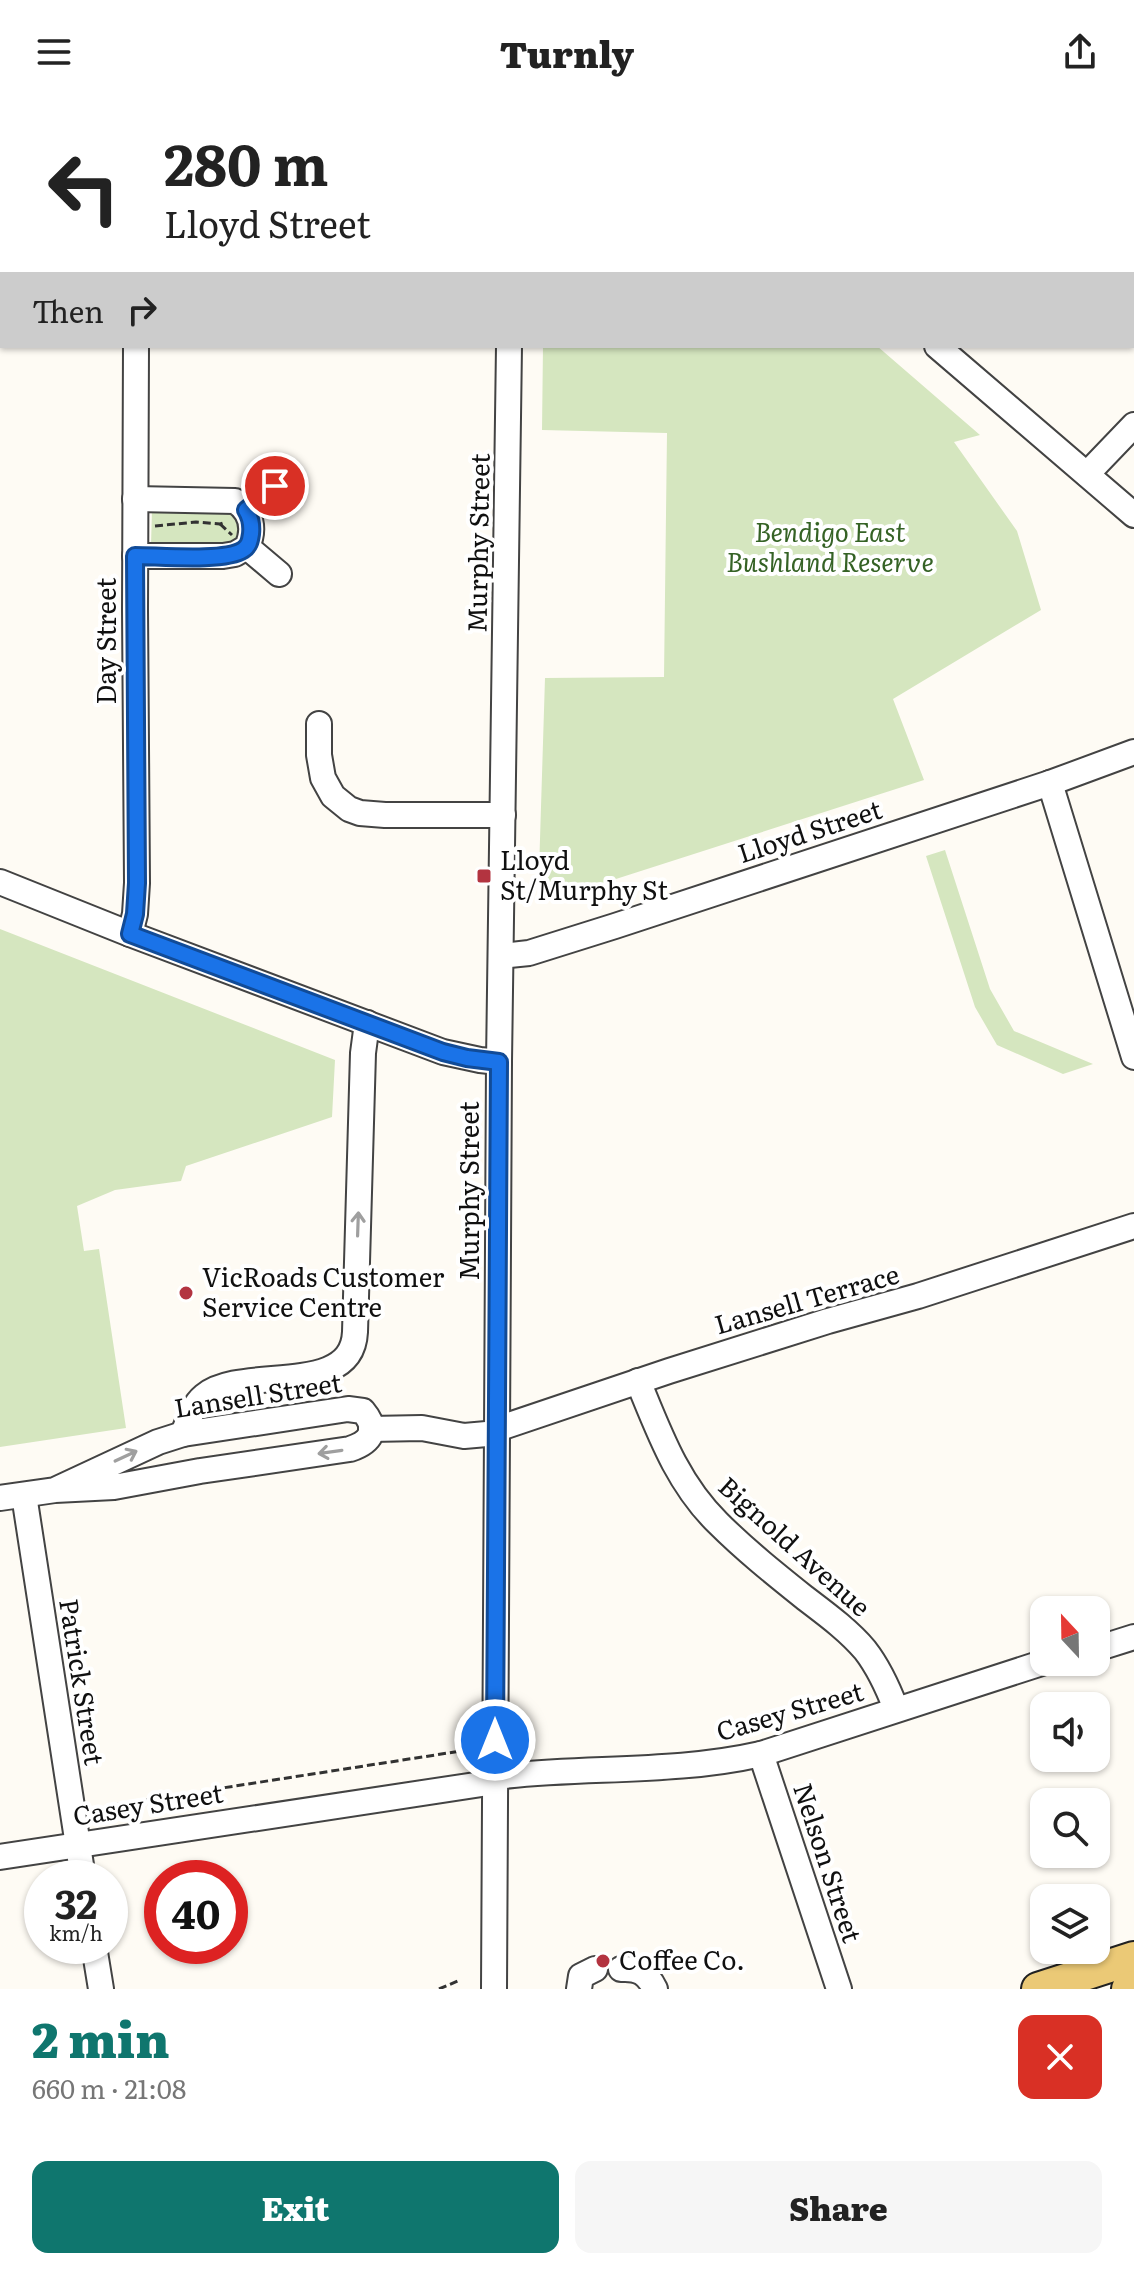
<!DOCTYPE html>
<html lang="en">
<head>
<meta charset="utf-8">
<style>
  :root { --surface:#fff; --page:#f6f6f6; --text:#222; --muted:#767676; --accent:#0f766e }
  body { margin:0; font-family:Literata,serif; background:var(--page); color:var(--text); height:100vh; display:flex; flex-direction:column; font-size:30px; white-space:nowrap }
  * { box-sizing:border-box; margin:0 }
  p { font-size:26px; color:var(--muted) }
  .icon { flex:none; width:44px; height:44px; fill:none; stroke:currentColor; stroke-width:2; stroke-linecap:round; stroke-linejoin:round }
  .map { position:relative; height:1885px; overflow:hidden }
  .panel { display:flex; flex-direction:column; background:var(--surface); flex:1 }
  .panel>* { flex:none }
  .banner { position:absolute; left:0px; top:0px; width:1134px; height:244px; box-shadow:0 2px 6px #0004; background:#fff; color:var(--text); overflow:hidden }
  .needle { width:52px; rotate:338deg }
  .buttons { position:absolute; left:1030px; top:1492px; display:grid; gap:16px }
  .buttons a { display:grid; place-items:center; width:80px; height:80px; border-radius:16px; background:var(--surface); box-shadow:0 2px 6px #0004; font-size:40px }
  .speed { position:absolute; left:24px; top:1756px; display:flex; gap:16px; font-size:40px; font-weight:700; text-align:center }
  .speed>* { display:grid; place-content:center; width:104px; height:104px; border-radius:50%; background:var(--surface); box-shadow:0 2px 6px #0004; line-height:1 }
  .speed small { font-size:20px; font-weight:400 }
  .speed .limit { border:12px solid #d22; background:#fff; color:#111 }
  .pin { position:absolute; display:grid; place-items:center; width:68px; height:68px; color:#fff; margin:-34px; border:4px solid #fff; border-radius:50%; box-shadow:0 2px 8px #0007 }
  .me { position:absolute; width:88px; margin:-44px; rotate:0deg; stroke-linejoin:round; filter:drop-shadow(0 0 6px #0008) }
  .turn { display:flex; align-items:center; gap:28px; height:168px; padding:0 32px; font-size:36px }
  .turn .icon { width:104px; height:104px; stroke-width:2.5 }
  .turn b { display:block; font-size:56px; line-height:68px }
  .then { display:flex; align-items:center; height:76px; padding:0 32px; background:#0003; gap:16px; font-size:30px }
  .round { display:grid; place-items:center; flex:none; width:84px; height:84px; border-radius:16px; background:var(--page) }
  .summary { display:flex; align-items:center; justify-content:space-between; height:136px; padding:0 32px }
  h1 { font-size:48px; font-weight:800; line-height:60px; color:var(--accent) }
  .cta { display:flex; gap:16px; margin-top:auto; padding:16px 32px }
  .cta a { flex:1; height:92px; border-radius:16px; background:var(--accent); color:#fff; font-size:32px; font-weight:800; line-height:92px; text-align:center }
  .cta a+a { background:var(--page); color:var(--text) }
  header { display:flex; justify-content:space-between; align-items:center; height:104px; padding:0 32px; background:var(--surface); font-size:36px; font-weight:800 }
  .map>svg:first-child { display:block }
  .green { fill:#d5e6bf }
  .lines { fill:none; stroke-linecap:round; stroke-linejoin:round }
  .stream { stroke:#4b97c1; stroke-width:5 }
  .minor-casing { stroke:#434343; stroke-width:28 }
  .major-casing { stroke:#212121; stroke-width:36 }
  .path { stroke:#323232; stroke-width:3; stroke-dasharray:8 4; stroke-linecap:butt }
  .minor { stroke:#fff; stroke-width:24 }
  .major { stroke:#ebc976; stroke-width:32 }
  .oneway { stroke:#9f9f9f }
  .route-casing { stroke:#114b97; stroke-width:20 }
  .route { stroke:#1a73e8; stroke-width:14 }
  .poi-dot { fill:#b33440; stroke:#fff; stroke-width:3 }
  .labels { text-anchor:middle; stroke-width:8; stroke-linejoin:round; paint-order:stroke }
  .park-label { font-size:26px; font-style:italic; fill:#356225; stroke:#fff }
  .street-label { font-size:26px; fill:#101010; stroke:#fff }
  .poi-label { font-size:26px; fill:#101010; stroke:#fff; text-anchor:start }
</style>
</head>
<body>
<header><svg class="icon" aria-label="menu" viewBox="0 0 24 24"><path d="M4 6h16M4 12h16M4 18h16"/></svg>Turnly<svg class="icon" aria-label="share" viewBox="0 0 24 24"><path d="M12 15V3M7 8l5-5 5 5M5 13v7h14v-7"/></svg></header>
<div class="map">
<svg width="1134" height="1885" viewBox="0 0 1134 1885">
  <rect width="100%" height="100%" fill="#fefbf4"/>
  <!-- green -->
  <g class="green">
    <polygon points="543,242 877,242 980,331 954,338 1017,427 1041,506 893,595 924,676 538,800 545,574 664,573 667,329 542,326"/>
    <polygon points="220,401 244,415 237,442 151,441 152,405"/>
    <polygon points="945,746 990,885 1014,927 1093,960 1063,970 997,941 975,903 926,752"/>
    <polygon points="0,825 335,956 332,1013 186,1062 181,1077 115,1086 77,1102 84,1147 99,1145 126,1324 0,1343"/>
  </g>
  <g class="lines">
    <!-- stream -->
    <polyline class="stream" points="1074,2 1074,0"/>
    <!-- minor casing -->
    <g class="minor-casing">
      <g id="minor">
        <polyline points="653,0 655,2"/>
        <polyline points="138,2 138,0"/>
        <polyline points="513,2 513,0"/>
        <polyline points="937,242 1134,411"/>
        <polyline points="1087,370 1134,321"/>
        <polyline points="246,406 279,380"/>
        <polyline points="247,443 279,470"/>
        <path d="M 135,452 L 223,452 L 235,450 L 247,443 C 255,425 252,408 235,397 L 135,395"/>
        <polyline points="319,620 319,651 323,674 333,692 349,705 360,709 385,711 503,711"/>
        <polyline points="1050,679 1134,953"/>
        <polyline points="0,778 130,830 443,948 480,956 499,958"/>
        <polyline points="130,830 135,810 137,779 135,506 136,242"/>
        <polyline points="501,852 529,849 615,822 1050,679 1134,648"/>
        <path d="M 638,1277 C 659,1328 677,1379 718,1419 C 745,1446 775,1470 805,1494 C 826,1510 848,1526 865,1546 C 879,1564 888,1584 896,1605"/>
        <polyline points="371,1325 422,1324 464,1332 498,1329"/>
        <polyline points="497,1325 669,1267 828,1217 918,1192 1134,1122"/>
        <path d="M 183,1330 C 188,1317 193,1301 204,1292 C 242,1260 352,1295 355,1228 L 363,949 L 367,919"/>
        <polyline points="24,1391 83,1774"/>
        <path d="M 0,1394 L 55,1386 L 114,1383 L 200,1367 L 350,1345 C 371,1338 379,1326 363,1307 L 348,1305 L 183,1330 L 158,1338 L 55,1386"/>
        <polyline points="1096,1545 1134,1533"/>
        <polyline points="761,1650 839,1885"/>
        <path d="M 495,1673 C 584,1662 673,1670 761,1650 L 1045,1558"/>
        <polyline points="0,1753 495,1678"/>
        <polyline points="94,1842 101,1885"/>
        <path d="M 621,1865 C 639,1864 647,1869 655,1885"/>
        <polyline points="494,1885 499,958 509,242"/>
        <polyline points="579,1885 581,1872 595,1865"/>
      </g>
    </g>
    <!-- major casing -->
    <g class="major-casing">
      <g id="major">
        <polyline points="1038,1885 1134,1854"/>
        <polyline points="1128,1885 1134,1883"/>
      </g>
    </g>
    <!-- path -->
    <g class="path">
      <polyline points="220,420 232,431"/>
      <polyline points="155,422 196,418 220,420 226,418"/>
      <polyline points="106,1702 461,1647"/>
      <polyline points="439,1885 460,1876"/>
    </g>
    <!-- minor -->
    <use href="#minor" class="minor"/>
    <!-- major -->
    <use href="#major" class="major"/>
  </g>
  <!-- one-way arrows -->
  <defs><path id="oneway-shaft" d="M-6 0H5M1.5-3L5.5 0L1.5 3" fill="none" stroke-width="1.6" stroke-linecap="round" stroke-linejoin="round" transform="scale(2)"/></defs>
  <g class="oneway">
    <use href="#oneway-shaft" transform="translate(358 1120) rotate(-88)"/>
    <use href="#oneway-shaft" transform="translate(330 1348) rotate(172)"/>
    <use href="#oneway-shaft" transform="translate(126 1352) rotate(-25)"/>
  </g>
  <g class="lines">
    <!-- route casing -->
    <g class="route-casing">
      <path id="route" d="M 275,382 L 246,406 C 251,414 252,421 251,430 C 250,437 249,442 243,446 C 225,458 159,452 135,452 L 137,779 L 135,810 L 130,830 L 443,948 L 467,954 L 499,958 L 495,1636"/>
    </g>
    <!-- route -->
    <use href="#route" class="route"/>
  </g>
  <!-- markers -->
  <g class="poi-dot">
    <rect x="476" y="764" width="16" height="16" rx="4"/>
    <circle cx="186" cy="1189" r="8"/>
    <circle cx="603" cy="1857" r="8"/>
  </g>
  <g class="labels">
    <!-- park labels -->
    <g class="park-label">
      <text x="830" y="438">Bendigo East<tspan x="830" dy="30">Bushland Reserve</tspan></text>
    </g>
    <!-- street labels -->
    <g class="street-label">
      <text transform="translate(479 439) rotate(-89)" y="9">Murphy Street</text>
      <text transform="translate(107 537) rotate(-90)" y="9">Day Street</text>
      <text transform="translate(810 728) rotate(-18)" y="9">Lloyd Street</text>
      <text transform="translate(470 1087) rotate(-90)" y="9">Murphy Street</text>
      <text transform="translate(807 1196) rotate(-16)" y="9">Lansell Terrace</text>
      <text transform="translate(258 1292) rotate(-9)" y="9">Lansell Street</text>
      <text transform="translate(794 1443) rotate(42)" y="9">Bignold Avenue</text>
      <text transform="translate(81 1578) rotate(81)" y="9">Patrick Street</text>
      <text transform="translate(790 1608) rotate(-16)" y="9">Casey Street</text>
      <text transform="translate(148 1701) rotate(-9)" y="9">Casey Street</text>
      <text transform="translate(827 1759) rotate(72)" y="9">Nelson Street</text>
    </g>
    <!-- poi labels -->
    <g class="poi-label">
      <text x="500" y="766">Lloyd<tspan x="500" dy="30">St/Murphy St</tspan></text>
      <text x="202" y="1183">VicRoads Customer<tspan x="202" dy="30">Service Centre</tspan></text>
      <text x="619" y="1866">Coffee Co.</text>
    </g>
  </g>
</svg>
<div class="buttons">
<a><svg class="needle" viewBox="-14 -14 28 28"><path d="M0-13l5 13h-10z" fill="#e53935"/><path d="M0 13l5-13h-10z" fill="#767676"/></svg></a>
<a><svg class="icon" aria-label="sound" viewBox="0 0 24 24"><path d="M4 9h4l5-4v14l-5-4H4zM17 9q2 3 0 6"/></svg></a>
<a><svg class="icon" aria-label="search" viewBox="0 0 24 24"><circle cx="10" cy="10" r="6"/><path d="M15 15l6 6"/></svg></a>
<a><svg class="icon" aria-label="layers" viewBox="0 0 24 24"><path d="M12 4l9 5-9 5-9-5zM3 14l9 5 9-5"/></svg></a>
</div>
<div class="speed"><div>32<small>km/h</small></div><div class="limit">40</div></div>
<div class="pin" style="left:275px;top:382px;background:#d93025"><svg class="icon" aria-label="arrive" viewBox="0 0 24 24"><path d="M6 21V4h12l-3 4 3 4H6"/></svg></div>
<svg class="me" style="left:495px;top:1636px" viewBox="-20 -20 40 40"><circle r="17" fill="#1a73e8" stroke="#fff" stroke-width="3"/><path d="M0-11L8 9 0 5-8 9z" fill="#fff"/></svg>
<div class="banner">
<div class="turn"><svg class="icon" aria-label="left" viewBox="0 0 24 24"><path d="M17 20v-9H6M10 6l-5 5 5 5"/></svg><div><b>280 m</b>Lloyd Street</div></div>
<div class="then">Then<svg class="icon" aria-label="right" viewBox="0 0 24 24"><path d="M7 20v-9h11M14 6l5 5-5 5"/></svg></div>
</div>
</div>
<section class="panel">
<div class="summary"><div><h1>2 min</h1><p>660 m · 21:08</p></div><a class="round" style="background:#d93025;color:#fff"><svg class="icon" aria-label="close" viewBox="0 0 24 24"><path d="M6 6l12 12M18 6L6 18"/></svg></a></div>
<div class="cta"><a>Exit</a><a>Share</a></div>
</section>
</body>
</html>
